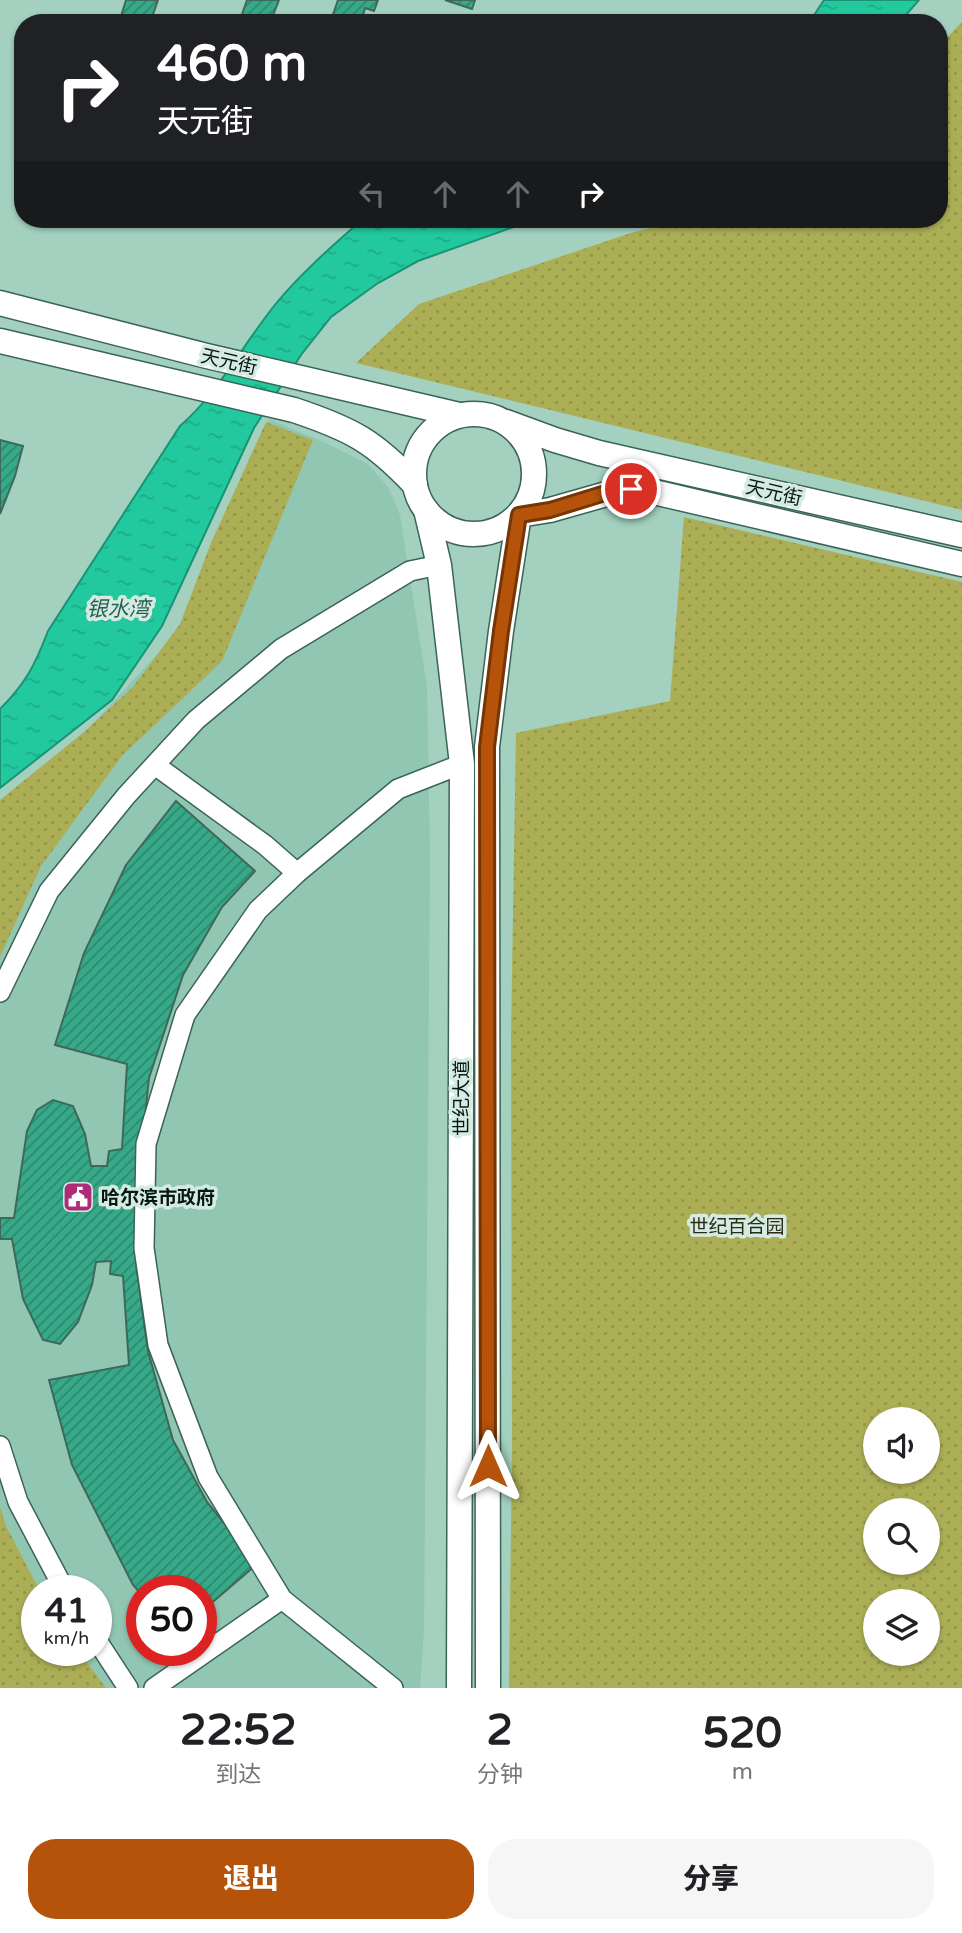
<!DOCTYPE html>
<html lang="zh">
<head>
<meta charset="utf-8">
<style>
  :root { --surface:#fff; --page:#f6f6f6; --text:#202124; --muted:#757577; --accent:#b45309 }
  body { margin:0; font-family:"Varela Round","Noto Sans SC",sans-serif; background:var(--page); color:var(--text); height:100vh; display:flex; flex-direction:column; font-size:26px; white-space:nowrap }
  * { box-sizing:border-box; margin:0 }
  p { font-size:23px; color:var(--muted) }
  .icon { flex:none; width:38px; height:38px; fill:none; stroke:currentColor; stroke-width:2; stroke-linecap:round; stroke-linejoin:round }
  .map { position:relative; height:1688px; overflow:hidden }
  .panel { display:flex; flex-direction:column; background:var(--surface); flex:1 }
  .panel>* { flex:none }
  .banner { position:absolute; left:14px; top:14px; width:934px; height:214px; border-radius:28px; box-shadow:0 2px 5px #0004; background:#202124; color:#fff; overflow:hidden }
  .tools { position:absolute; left:863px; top:1407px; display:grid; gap:14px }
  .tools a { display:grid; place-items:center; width:77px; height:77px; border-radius:50%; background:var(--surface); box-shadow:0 2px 5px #0004; font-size:35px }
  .speed { position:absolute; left:21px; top:1575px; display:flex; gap:14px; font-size:35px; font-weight:700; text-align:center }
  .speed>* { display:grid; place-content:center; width:91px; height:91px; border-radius:50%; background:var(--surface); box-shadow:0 2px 5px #0004; line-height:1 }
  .speed small { font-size:18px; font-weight:400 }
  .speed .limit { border:10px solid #d22; background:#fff; color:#111 }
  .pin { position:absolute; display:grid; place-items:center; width:60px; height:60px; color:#fff; margin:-30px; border:4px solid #fff; border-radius:50%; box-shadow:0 2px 7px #0007 }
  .me { position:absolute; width:77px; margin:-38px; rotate:0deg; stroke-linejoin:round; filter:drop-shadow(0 0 5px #0008) }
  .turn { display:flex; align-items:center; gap:24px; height:147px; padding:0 28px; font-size:32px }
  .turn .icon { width:91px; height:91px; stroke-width:2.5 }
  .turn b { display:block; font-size:49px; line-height:60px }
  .lanes { display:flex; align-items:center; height:66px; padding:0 28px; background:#0003; justify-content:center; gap:35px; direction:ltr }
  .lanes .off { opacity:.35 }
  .eta { display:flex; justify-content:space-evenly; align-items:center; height:119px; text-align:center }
  .eta b { font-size:42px; font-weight:800; line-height:49px }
  .cta { display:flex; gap:14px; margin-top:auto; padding:14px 28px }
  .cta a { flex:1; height:80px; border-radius:28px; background:var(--accent); color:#fff; font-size:28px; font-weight:800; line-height:80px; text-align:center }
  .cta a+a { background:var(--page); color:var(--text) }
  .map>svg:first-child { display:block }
  .built { fill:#91c6b3; fill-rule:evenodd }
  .grass { fill:url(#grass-dots); fill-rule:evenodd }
  .water { fill:url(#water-ripples); stroke:#1a9374; stroke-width:2 }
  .building { fill:url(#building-hatch); stroke:#3e695a; stroke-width:2 }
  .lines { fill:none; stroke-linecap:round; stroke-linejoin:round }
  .minor-casing { stroke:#3a6456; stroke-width:22 }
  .major-casing { stroke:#3a6456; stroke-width:27 }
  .minor { stroke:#fff; stroke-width:19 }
  .major { stroke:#fff; stroke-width:24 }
  .route-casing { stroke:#753606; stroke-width:18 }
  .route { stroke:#b45309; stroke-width:12 }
  .labels { text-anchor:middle; stroke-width:7; stroke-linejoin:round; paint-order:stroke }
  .street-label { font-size:19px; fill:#061812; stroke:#d5ebe2 }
  .poi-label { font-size:19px; font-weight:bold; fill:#061812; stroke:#d5ebe2; text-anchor:start }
  .park-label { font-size:19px; fill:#2a2b17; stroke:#d5ebe2 }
  .water-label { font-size:21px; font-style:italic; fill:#276250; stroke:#d5ebe2 }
</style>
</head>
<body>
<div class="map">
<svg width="962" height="1688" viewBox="0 0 962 1688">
  <defs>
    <pattern id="grass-dots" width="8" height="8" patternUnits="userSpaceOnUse" patternTransform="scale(1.75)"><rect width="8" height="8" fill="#acae56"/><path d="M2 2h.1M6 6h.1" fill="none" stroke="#92954a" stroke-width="1.8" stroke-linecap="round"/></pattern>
    <pattern id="water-ripples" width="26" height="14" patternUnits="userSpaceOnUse" patternTransform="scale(1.75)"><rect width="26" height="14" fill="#22c89e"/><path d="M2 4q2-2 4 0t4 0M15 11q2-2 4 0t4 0" fill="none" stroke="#1dab87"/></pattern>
    <pattern id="building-hatch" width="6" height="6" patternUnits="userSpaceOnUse" patternTransform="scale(1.75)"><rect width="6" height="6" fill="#37a988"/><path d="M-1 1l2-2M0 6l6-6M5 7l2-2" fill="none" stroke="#2c896e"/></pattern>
  </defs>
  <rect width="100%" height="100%" fill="#a3d0bf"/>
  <!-- built -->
  <path class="built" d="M 269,419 L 326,443 L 368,464 L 388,487 L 400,515 L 427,687 L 430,855 L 424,1632 L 420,1688 L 0,1688 L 0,824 L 177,633 ZM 37,1591 L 96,1591 L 96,1650 L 37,1650 ZM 142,1591 L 201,1591 L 201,1650 L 142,1650 Z"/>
  <!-- grass -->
  <g class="grass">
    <polygon points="962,22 962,510 356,363 419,304 634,232 691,219 940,219 940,45"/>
    <polygon points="266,422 313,440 222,661 122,756 41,866 0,957 0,800 84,732 133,687 180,624 211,543"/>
    <path d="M 684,517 L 962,582 L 962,1688 L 509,1688 L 512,1449 L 511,1033 L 516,733 L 670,701 ZM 875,1419 L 928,1419 L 928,1472 L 875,1472 ZM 875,1510 L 928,1510 L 928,1563 L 875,1563 ZM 875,1601 L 928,1601 L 928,1654 L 875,1654 Z"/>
    <polygon points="0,1507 6,1526 40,1591 37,1591 37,1650 78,1650 106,1688 0,1688"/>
  </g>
  <!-- water -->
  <g class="water">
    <polygon points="824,0 919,0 899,23 809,23"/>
    <path d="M 363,219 L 536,219 L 418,261 L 378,283 L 331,317 L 301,355 L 254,428 L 162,626 L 112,700 L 0,788 L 0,709 C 26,683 35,665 48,631 L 180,426 C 218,393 243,345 274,306 C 300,274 332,246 363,219 Z"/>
  </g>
  <!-- building -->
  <g class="building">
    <polygon points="126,0 158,0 150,23 119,23"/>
    <polygon points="247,0 279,0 270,23 239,23"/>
    <polygon points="338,0 378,0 374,11 365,8 361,23 330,23"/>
    <polygon points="445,0 475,0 472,9"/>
    <polygon points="0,440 23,446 15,476 0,514"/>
    <polygon points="176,801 255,871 222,907 183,975 149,1078 141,1155 136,1264 148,1351 173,1440 207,1502 257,1564 201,1612 201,1591 142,1591 142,1595 133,1585 72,1465 49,1380 129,1365 123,1276 110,1274 111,1261 96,1262 92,1285 78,1322 60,1344 43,1340 23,1299 12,1239 0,1239 0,1218 14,1218 27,1131 37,1110 53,1100 73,1106 85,1134 91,1166 107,1166 109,1151 122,1149 127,1064 55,1045 84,953 126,865"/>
  </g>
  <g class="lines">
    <!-- minor casing -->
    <g class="minor-casing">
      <g id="minor">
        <polyline points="155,765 265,845 297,873"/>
        <polyline points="0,992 49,891 126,796 196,720 281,649 410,571 439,565"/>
        <polyline points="0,1446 18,1502 65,1591"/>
        <polyline points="96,1639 128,1688"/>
        <polyline points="154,1688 282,1599"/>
        <polyline points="393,1688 282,1599 208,1477 158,1345 144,1248 146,1144 185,1015 258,910 297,873 398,789 462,764"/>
      </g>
    </g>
    <!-- major casing -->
    <g class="major-casing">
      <g id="major">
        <polyline points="0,303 207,356 459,415"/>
        <path d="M 0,341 L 294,410 C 351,429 374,441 415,485"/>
        <circle cx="474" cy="474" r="60"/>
        <polyline points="506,422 555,440 599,453 962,535"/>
        <polyline points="426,510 439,565 462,764 459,1688"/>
        <polyline points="488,1688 487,747 501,631 519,515 550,510 617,491 631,489 658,493 962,564"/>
      </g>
    </g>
    <!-- minor -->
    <use href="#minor" class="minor"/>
    <!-- major -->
    <use href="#major" class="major"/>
  </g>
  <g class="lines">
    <!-- route casing -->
    <g class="route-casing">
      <polyline id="route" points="488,1466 487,747 501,631 519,515 550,510 602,494 631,489"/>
    </g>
    <!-- route -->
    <use href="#route" class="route"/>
  </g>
  <!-- icons -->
  <defs>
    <g id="civic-square" transform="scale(1.575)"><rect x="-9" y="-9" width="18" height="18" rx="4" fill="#ae2c77" stroke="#d5ebe2"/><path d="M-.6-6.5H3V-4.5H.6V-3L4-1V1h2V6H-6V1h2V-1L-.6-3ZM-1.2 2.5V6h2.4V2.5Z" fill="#fff"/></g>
  </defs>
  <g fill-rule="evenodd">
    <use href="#civic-square" x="78" y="1197"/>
  </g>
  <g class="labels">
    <!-- street labels -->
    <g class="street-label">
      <text transform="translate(229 361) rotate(13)" y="7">天元街</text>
      <text transform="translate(774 492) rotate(13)" y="7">天元街</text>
      <text transform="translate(461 1098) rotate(-90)" y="7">世纪大道</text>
    </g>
    <!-- poi labels -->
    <g class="poi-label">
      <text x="101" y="1204">哈尔滨市政府</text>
    </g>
    <!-- park labels -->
    <g class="park-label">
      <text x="737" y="1233">世纪百合园</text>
    </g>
    <!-- water labels -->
    <g class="water-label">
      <text x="118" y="616">银水湾</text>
    </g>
  </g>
</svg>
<div class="tools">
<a><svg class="icon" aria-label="sound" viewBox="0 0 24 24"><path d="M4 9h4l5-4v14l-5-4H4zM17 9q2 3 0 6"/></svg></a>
<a><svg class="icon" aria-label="search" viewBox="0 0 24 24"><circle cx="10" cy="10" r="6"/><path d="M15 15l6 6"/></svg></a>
<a><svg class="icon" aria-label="layers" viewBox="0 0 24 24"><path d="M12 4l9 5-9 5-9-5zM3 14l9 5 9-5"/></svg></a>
</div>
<div class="speed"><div>41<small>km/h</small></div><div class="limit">50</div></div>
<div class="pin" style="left:631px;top:489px;background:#d93025"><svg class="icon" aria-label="arrive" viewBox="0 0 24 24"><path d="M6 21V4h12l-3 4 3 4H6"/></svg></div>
<svg class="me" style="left:488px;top:1466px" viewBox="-20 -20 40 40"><path d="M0-17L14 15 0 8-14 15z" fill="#b45309" stroke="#fff" stroke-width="4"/></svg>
<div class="banner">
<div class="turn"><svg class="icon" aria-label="right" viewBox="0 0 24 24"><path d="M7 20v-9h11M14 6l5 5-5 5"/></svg><div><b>460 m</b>天元街</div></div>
<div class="lanes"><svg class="icon off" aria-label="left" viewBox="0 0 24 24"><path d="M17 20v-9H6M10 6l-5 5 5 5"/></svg><svg class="icon off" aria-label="ahead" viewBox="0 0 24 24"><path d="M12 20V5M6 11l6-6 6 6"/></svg><svg class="icon off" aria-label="ahead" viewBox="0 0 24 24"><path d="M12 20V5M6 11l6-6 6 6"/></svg><svg class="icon" aria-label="right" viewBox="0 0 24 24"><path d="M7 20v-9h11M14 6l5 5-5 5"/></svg></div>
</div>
</div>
<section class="panel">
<div class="eta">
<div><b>22:52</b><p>到达</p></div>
<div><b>2</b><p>分钟</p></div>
<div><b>520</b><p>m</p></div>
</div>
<div class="cta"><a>退出</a><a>分享</a></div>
</section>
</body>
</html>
